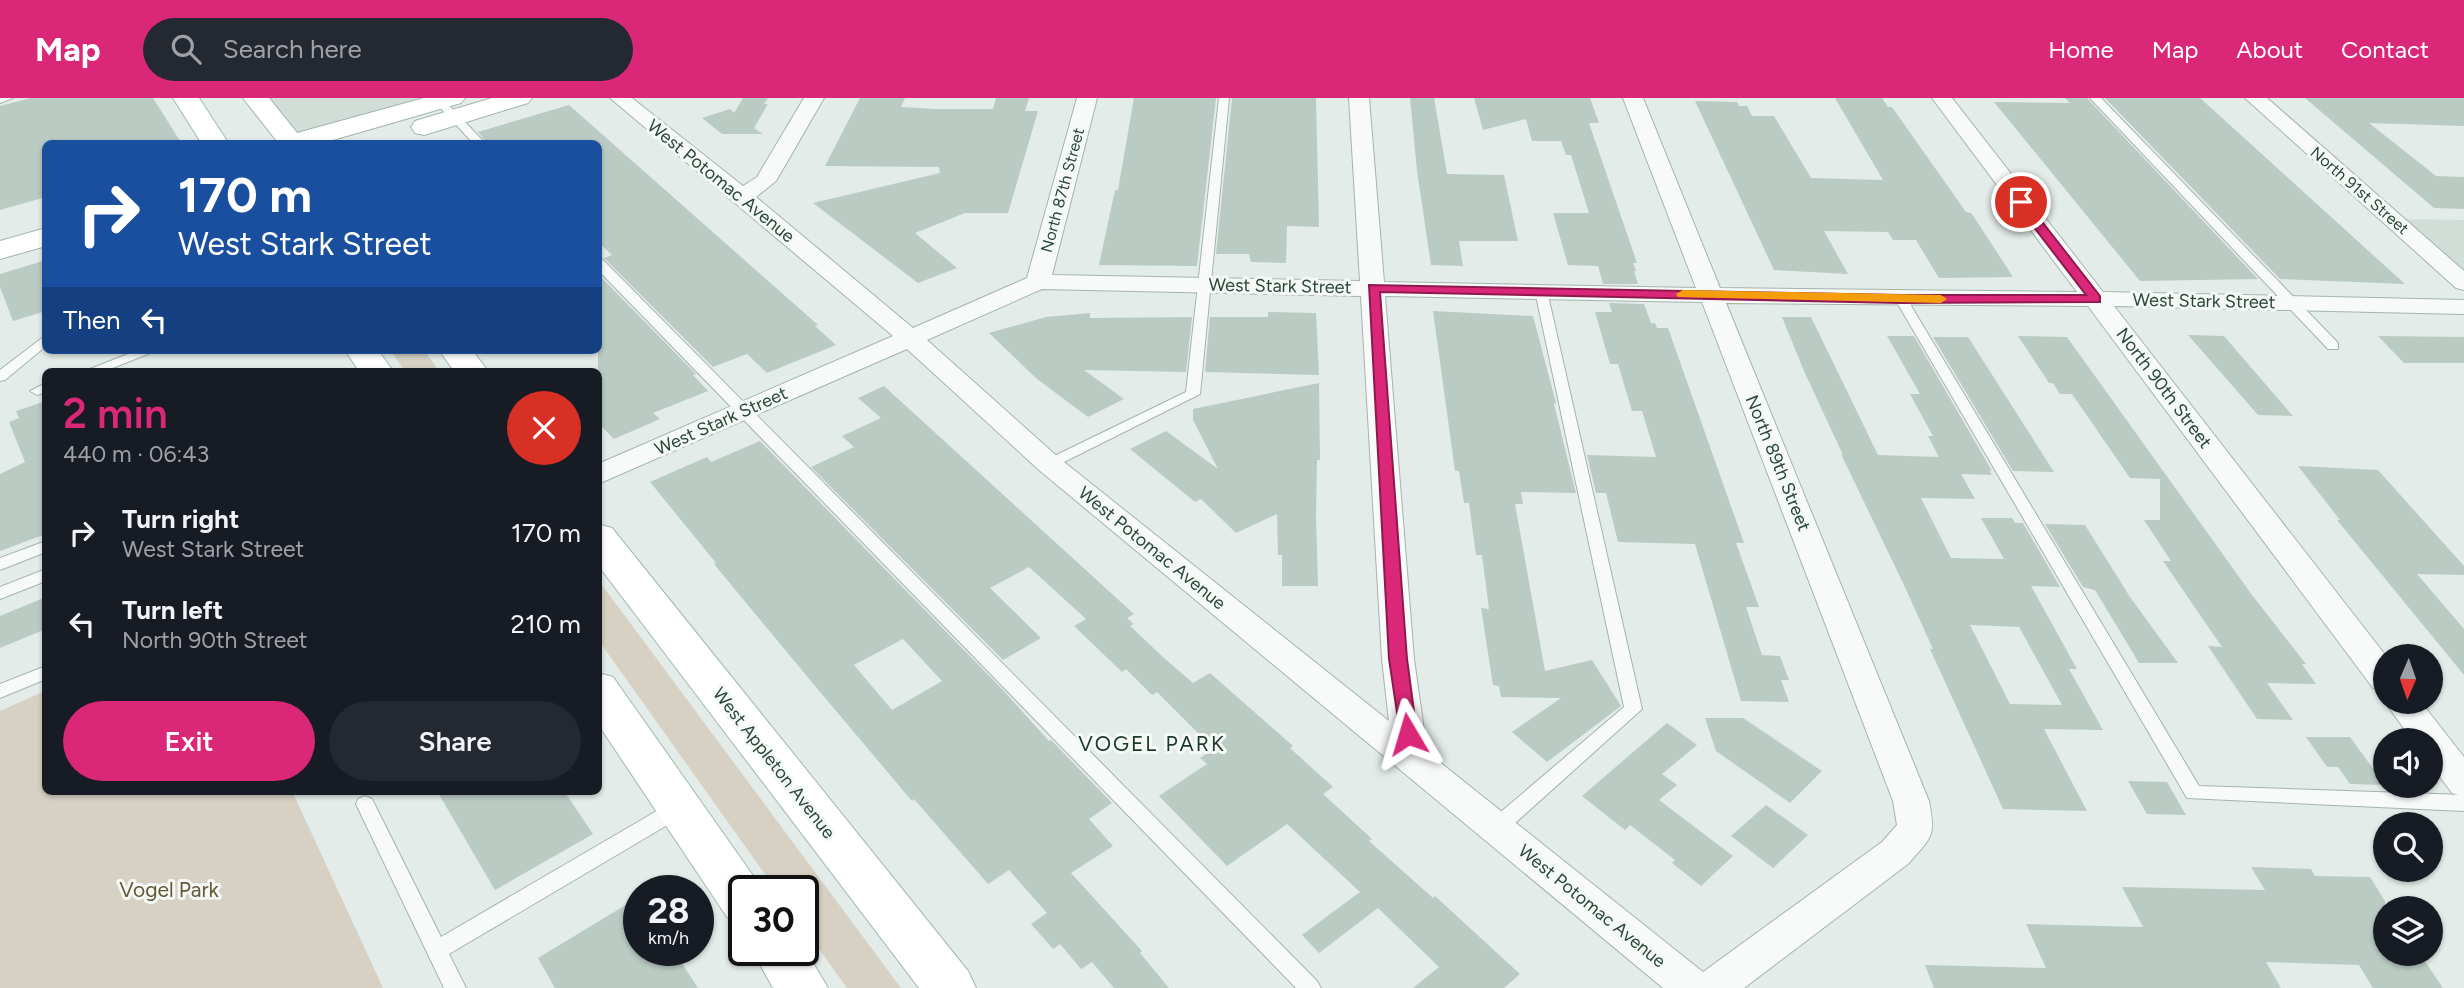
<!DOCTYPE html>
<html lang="en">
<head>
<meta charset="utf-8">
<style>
  :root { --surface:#171b24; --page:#242831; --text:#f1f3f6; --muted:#9ea1a6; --accent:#db2777 }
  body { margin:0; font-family:Figtree,sans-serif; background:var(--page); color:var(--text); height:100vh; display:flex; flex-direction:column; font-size:26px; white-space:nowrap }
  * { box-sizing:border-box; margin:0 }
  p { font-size:23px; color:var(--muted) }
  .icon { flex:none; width:38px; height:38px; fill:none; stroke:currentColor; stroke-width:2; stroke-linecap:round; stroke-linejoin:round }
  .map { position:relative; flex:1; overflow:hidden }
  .side { position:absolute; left:42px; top:270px; width:560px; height:427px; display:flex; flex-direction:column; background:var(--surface); border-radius:10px; box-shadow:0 2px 5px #0004 }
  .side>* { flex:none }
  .hud { position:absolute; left:42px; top:42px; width:560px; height:214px; border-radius:10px; box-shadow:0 2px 5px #0004; background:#1a4fa0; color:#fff; overflow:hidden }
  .needle { width:46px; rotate:182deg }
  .buttons { position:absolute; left:2373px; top:546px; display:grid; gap:14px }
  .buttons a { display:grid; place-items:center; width:70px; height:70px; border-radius:50%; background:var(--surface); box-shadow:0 2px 5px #0004; font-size:35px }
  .speed { position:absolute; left:623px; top:777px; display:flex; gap:14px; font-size:35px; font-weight:700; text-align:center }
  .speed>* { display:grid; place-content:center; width:91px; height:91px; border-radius:50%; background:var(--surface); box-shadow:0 2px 5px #0004; line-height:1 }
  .speed small { font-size:18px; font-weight:400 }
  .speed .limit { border:4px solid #111; border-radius:10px; background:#fff; color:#111 }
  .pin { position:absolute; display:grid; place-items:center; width:60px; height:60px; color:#fff; margin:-30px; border:4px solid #fff; border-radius:50%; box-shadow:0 2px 7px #0007 }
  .me { position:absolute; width:77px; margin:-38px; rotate:353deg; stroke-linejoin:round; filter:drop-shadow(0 0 5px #0008) }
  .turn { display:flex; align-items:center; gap:24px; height:147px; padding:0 21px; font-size:32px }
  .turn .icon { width:91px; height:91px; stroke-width:2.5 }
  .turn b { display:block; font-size:49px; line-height:60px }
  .then { display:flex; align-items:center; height:66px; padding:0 21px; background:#0003; gap:14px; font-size:26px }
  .round { display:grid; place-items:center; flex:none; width:74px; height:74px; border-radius:37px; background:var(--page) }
  .headline { display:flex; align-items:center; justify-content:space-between; height:119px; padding:0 21px }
  h1 { font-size:42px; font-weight:600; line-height:52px; color:var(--accent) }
  .action { display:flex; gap:14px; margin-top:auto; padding:14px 21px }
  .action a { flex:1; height:80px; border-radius:42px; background:var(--accent); color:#fff; font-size:28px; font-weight:600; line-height:80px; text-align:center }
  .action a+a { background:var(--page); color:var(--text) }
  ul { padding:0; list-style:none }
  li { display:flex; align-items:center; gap:21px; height:91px; padding:0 21px }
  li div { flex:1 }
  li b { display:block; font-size:26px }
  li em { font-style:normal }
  header { display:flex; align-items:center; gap:42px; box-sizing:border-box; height:98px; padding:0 35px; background:var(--accent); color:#fff }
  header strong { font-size:33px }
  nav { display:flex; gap:38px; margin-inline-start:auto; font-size:24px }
  .search { width:490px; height:63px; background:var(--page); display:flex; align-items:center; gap:18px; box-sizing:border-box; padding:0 24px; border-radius:38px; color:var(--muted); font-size:26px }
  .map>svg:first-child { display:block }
  .built { fill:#d1ded8 }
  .green { fill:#d7d1c4 }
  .building { fill:#bacbc3; fill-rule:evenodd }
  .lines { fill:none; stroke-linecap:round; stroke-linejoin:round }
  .lane-casing { stroke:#a4b4ad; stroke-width:2 }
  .street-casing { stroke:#a4b4ad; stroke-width:2 }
  .secondary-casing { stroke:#a4b4ad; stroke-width:2 }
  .primary-casing { stroke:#a2b9ae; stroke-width:2 }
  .lane { fill:#f7faf9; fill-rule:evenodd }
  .street { fill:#f7faf9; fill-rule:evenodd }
  .secondary { fill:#fff; fill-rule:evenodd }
  .primary { fill:#fff; fill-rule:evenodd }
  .route { fill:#db2777; stroke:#8e194d; stroke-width:2 }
  .slow { fill:#f59e0b }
  .labels { text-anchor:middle; stroke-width:6; stroke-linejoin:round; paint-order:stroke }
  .far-street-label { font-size:16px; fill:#2a463a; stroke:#f4f9f6 }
  .street-label { font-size:18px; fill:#2a463a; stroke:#f4f9f6 }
  .quarter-label { font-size:21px; letter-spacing:2px; fill:#1c372c; stroke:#f4f9f6 }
  .near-park-label { font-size:21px; fill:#635736; stroke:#f4f9f6 }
</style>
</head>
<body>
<header>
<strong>Map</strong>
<div class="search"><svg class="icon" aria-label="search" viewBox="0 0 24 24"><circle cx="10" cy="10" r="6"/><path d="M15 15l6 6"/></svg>Search here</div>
<nav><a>Home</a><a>Map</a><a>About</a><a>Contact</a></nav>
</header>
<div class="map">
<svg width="2464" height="890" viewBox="0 0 2464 890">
  <rect width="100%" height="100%" fill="#e3ece8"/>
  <!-- built -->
  <g class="built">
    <polygon points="256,0 452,0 292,44"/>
    <polygon points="2393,121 2464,122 2464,185"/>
  </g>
  <!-- green -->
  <g class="green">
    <polygon points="390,252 424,252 439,273 405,273"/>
    <polygon points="598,483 599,483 901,890 847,890 803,829 803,793 777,793 599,543"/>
    <polygon points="45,593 46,693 292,693 383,890 0,890 0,613"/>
  </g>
  <!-- building -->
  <g class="building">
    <polygon points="31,0 153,0 182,46 46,46 46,99 0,112 0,8"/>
    <polygon points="743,0 768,0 764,6 768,6 754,30 763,36 722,36 702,20 730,11 734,15"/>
    <polygon points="860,0 905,0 901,9 936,11 993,11 996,0 1029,0 1025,13 1038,13 1008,115 965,115 915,135 957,170 918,185 813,105 940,75 939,69 825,68"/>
    <polygon points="1134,0 1216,0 1197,168 1099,167 1115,92 1118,92"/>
    <polygon points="1232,0 1316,0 1319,129 1287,128 1286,165 1251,164 1249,156 1216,156"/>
    <polygon points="1410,0 1434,0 1447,76 1504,77 1518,143 1459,143 1463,168 1431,167 1417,73"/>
    <polygon points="1474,0 1590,0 1599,25 1589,25 1637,165 1633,165 1636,173 1634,173 1638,186 1603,186 1598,168 1568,167 1553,115 1589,115 1571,57 1566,57 1561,43 1532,43 1526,21 1483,32"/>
    <polygon points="1835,0 1882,0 1888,9 1892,9 1966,114 1971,115 1978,125 2013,179 1939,180 1916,142 1893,142 1888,134 1824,133 1848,176 1774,172 1695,3 1737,4 1739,8 1747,8 1752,18 1774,18 1811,80 1883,82"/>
    <polygon points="2065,0 2087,0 2258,181 2140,183 1994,4 2070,5"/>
    <polygon points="2105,0 2200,0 2405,186 2280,181"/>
    <polygon points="2305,0 2464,0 2464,28 2369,25 2436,78 2464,79 2464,111 2434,110"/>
    <polygon points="569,7 818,227 815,228 836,247 767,275 747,256 713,269 604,160 612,157 598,144 598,46 488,46 478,34"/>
    <polygon points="46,162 46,213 13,223 0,189 0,176"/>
    <polygon points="598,176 696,276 693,277 708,293 653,315 660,321 614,341 598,325"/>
    <polygon points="1609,205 1644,206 1651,225 1655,225 1657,230 1668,230 1744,445 1736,445 1759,509 1746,509 1762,557 1780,558 1789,582 1781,582 1789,604 1741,603 1695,446 1618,444 1606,395 1596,395 1587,357 1656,359 1642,313 1632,313 1618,266 1610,266 1595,214 1612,214"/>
    <polygon points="1433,213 1533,218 1556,305 1554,306 1576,395 1521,394 1523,406 1515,406 1545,573 1592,562 1621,608 1547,664 1512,634 1561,600 1501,599 1499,588 1493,587 1481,510 1489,511 1482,457 1476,457 1469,405 1464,405 1459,373 1455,373"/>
    <polygon points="1268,214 1316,215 1319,277 1205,274 1210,219 1268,219"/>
    <polygon points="1090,215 1090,220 1192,219 1186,274 1084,272 1124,301 1088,319 1037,281 989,235 1046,219"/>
    <path d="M 1782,219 L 1811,219 L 1878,357 L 1939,359 L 1928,338 L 1933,338 L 1910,296 L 1920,296 L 1887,238 L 1914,238 L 1992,373 L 1989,372 L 1992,377 L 1961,376 L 1975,401 L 1921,400 L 1951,460 L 2004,461 L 1981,420 L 2012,420 L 2015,425 L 2023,425 L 2060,489 L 2031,488 L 2077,571 L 2069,571 L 2103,632 L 2044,631 L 2087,713 L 2003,711 L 1930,551 L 1933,551 L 1903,485 L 1841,356 L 1843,357 L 1804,273 ZM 1970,527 L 2019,529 L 2062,607 L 2010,606 Z"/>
    <polygon points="2188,237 2224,238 2293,318 2258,317"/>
    <polygon points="2018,238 2067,239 2252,497 2306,566 2302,566 2316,586 2267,585 2293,622 2257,621 2208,548 2222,549 2163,463 2171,463 2144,422 2160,422 2160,381 2130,380 2072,296 2060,296 2053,285 2049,285"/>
    <polygon points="2378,238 2464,239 2464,265 2404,265"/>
    <polygon points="1933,239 1968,239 2054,374 2013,373"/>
    <polygon points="1319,285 1320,362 1317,362 1316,418 1318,488 1282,488 1282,457 1278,457 1277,416 1236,435 1201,401 1195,404 1130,351 1166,333 1218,371 1193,322 1193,311"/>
    <polygon points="884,288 1134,516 1127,520 1134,526 1130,528 1164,560 1193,585 1210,575 1293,648 1290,650 1333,689 1323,696 1372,741 1369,743 1433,800 1435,798 1520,876 1504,890 1413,890 1439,869 1378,810 1319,855 1302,837 1360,794 1287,726 1227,768 1159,698 1207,666 1200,660 1214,651 1157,594 1152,597 1126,571 1122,574 1074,528 1086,521 1029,469 990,490 1041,540 1003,562 811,369 854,349 842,338 881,320 858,300"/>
    <polygon points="46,303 46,436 0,453 0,376 25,364 9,324 19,320 16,313"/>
    <path d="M 760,343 L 1003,592 L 1049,643 L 1051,642 L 1112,705 L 1089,721 L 1113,748 L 1071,775 L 1142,853 L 1140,855 L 1169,890 L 1114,890 L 1092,864 L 1081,871 L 1060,846 L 1053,851 L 1031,826 L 1047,815 L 1009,772 L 988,786 L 914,701 L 912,703 L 815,588 L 714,466 L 716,465 L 650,384 L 707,359 L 711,364 ZM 903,541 L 942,583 L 892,612 L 854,567 Z"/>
    <polygon points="2298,368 2378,372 2464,468 2464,477 2417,476 2464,531 2464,577 2337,422 2340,422"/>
    <polygon points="2045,426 2085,427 2130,499 2178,565 2139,565 2095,492 2083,489"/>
    <polygon points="46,499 46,531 0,550 0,518"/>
    <polygon points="1705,620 1743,620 1822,673 1790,705 1716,653"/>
    <polygon points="1667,625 1697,647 1662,676 1677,687 1659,702 1733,758 1701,788 1672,765 1675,762 1630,727 1625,732 1582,698"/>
    <polygon points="2306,639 2350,639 2385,687 2350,686 2338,669 2327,669"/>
    <polygon points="2128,683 2167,684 2186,717 2147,716"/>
    <polygon points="437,693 564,693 593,736 495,792"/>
    <polygon points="1766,707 1808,737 1773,770 1731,738"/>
    <polygon points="2251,769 2311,771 2315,778 2370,779 2385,803 2385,856 2420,856 2443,890 2373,890 2359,867 2266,864 2281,890 1934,890 1925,867 2046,870 2026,826 2143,829 2122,789 2265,792"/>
    <polygon points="639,799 639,852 673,852 698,890 555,890 538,860"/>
  </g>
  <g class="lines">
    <!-- lane casing -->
    <g class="lane-casing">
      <g id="lane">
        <polygon points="0,0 13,0 0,5"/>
        <polygon points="431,0 442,0 486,46 474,46"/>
        <polygon points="1219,0 1229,0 1200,296 1054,369 1044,369 1042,366 1044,363 1186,294"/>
        <polygon points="2090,0 2101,0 2338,245 2338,251 2328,251"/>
        <polygon points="598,160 602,161 1317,883 1321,890 1296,890 598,172"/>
        <polygon points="1541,189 1547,193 1642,611 1503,736 1496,738 1489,736 1486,730 1489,724 1624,609 1535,193"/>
        <polygon points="1901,197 1907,201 2199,688 2464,697 2464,713 2187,700 1895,201"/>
        <polygon points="46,237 46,248 5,282 0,283 0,272"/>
        <polygon points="138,252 158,252 105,273 85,273"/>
        <polygon points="46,285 46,294 37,297 30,293"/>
        <polygon points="46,443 46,454 0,472 0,460"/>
        <polygon points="46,471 46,483 0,501 0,489"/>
        <polygon points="46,568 46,581 0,600 0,586"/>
        <polygon points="365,698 372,701 441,839 672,704 679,702 686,704 688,710 686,716 449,856 466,890 444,890 356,706 358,701"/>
      </g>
    </g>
    <!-- street casing -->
    <g class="street-casing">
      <g id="street">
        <path d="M 610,0 L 632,0 L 743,88 L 757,79 L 804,0 L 824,0 L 776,83 L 756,99 L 913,230 L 1027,180 L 1077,0 L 1097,0 L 1052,177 L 1360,183 L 1349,0 L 1369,0 L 1384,184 L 1696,190 L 1623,0 L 1643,0 L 1720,190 L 2077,194 L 1932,0 L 1952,0 L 2103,194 L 2464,202 L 2464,216 L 2114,208 L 2386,558 L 2385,593 L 2373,590 L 2088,208 L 1726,205 L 1929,703 C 1936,740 1932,738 1908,766 L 1744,890 L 1663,890 L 1039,372 L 907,251 L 598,386 L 598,366 L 893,238 ZM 1042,191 L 1361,198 L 1382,561 L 1389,623 L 1059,360 L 927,242 ZM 1385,198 L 1702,204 L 1893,703 L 1897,727 L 1882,744 L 1703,874 L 1427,654 L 1414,561 Z"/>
        <polygon points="2245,0 2267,0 2464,173 2464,192 2456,190"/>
        <polygon points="2385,604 2421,604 2464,659 2464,699 2452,695 2431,667 2431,642 2412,642"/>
      </g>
    </g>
    <!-- secondary casing -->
    <g class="secondary-casing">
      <g id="secondary">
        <polygon points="424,0 465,0 461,5 319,46 275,46 279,40"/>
        <polygon points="492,0 532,0 528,5 424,37 415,35 411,29 415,23"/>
        <polygon points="46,130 46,148 0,161 0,143"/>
      </g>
    </g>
    <!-- primary casing -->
    <g class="primary-casing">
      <g id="primary">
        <polygon points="173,0 199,0 229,46 202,46"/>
        <polygon points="243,0 269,0 306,46 279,46"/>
        <polygon points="345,252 378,252 393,273 359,273"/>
        <polygon points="439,252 472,252 488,273 454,273"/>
        <polygon points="598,426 612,430 968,873 976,890 919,890 598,467"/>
        <polygon points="598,575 613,579 761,789 763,793 744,793 744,825 727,819 598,626"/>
        <polygon points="803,848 828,890 773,890 752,852 803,852"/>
      </g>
    </g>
    <!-- lane -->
    <use href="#lane" class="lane"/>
    <!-- street -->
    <use href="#street" class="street"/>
    <!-- secondary -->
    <use href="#secondary" class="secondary"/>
    <!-- primary -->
    <use href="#primary" class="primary"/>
  </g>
  <!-- route -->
  <polygon class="route" points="2017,102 2025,102 2100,198 2100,204 1901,205 1380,194 1407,561 1417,636 1414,641 1401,641 1389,561 1369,187 1901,197 2086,197 2017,107"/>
  <!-- slow -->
  <polygon class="slow" points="1683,192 1941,197 1947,201 1941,205 1678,199 1676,196"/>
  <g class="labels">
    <!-- far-street labels -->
    <g class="far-street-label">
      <text transform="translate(1062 92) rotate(-75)" y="6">North 87th Street</text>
      <text transform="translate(2360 92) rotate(41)" y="6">North 91st Street</text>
    </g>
    <!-- street labels -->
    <g class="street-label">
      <text transform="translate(721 83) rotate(39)" y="6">West Potomac Avenue</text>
      <text transform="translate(1280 188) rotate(1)" y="6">West Stark Street</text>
      <text transform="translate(2204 203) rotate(1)" y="6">West Stark Street</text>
      <text transform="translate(2164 290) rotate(53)" y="6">North 90th Street</text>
      <text transform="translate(721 323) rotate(-24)" y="6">West Stark Street</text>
      <text transform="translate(1778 365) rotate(68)" y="6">North 89th Street</text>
      <text transform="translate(1152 450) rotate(39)" y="6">West Potomac Avenue</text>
      <text transform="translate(774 665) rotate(52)" y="6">West Appleton Avenue</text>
      <text transform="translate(1592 808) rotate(39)" y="6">West Potomac Avenue</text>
    </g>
    <!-- quarter labels -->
    <g class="quarter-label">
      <text x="1152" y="653">VOGEL PARK</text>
    </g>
    <!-- near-park labels -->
    <g class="near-park-label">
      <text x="169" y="799">Vogel Park</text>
    </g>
  </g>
</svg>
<div class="buttons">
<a><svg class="needle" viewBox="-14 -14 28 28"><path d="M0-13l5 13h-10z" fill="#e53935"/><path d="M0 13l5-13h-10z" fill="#9ea1a6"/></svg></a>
<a><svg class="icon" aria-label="sound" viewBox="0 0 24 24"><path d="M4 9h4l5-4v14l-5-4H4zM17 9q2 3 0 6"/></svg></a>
<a><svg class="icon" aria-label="search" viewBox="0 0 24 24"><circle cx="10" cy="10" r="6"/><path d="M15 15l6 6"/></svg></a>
<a><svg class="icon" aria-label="layers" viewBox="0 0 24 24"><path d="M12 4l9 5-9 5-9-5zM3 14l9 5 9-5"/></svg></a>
</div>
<div class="speed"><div>28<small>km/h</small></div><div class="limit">30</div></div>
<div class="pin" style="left:2021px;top:104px;background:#d93025"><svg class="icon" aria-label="arrive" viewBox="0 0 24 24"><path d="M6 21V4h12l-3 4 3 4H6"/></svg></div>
<svg class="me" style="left:1408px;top:636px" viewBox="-20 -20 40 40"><path d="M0-17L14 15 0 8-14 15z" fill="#db2777" stroke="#fff" stroke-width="4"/></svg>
<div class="hud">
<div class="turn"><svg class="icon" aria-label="right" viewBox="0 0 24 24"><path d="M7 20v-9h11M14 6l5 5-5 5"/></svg><div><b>170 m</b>West Stark Street</div></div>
<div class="then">Then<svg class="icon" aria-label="left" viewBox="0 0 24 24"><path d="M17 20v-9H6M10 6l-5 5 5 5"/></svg></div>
</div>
<section class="side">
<div class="headline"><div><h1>2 min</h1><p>440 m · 06:43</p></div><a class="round" style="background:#d93025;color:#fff"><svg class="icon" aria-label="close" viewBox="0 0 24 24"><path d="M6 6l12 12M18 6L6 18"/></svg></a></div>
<ul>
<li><svg class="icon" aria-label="right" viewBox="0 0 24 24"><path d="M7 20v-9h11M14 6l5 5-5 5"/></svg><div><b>Turn right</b><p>West Stark Street</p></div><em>170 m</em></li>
<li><svg class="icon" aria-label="left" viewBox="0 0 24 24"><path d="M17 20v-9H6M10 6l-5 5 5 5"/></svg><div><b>Turn left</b><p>North 90th Street</p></div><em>210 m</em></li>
</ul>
<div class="action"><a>Exit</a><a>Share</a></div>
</section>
</div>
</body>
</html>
